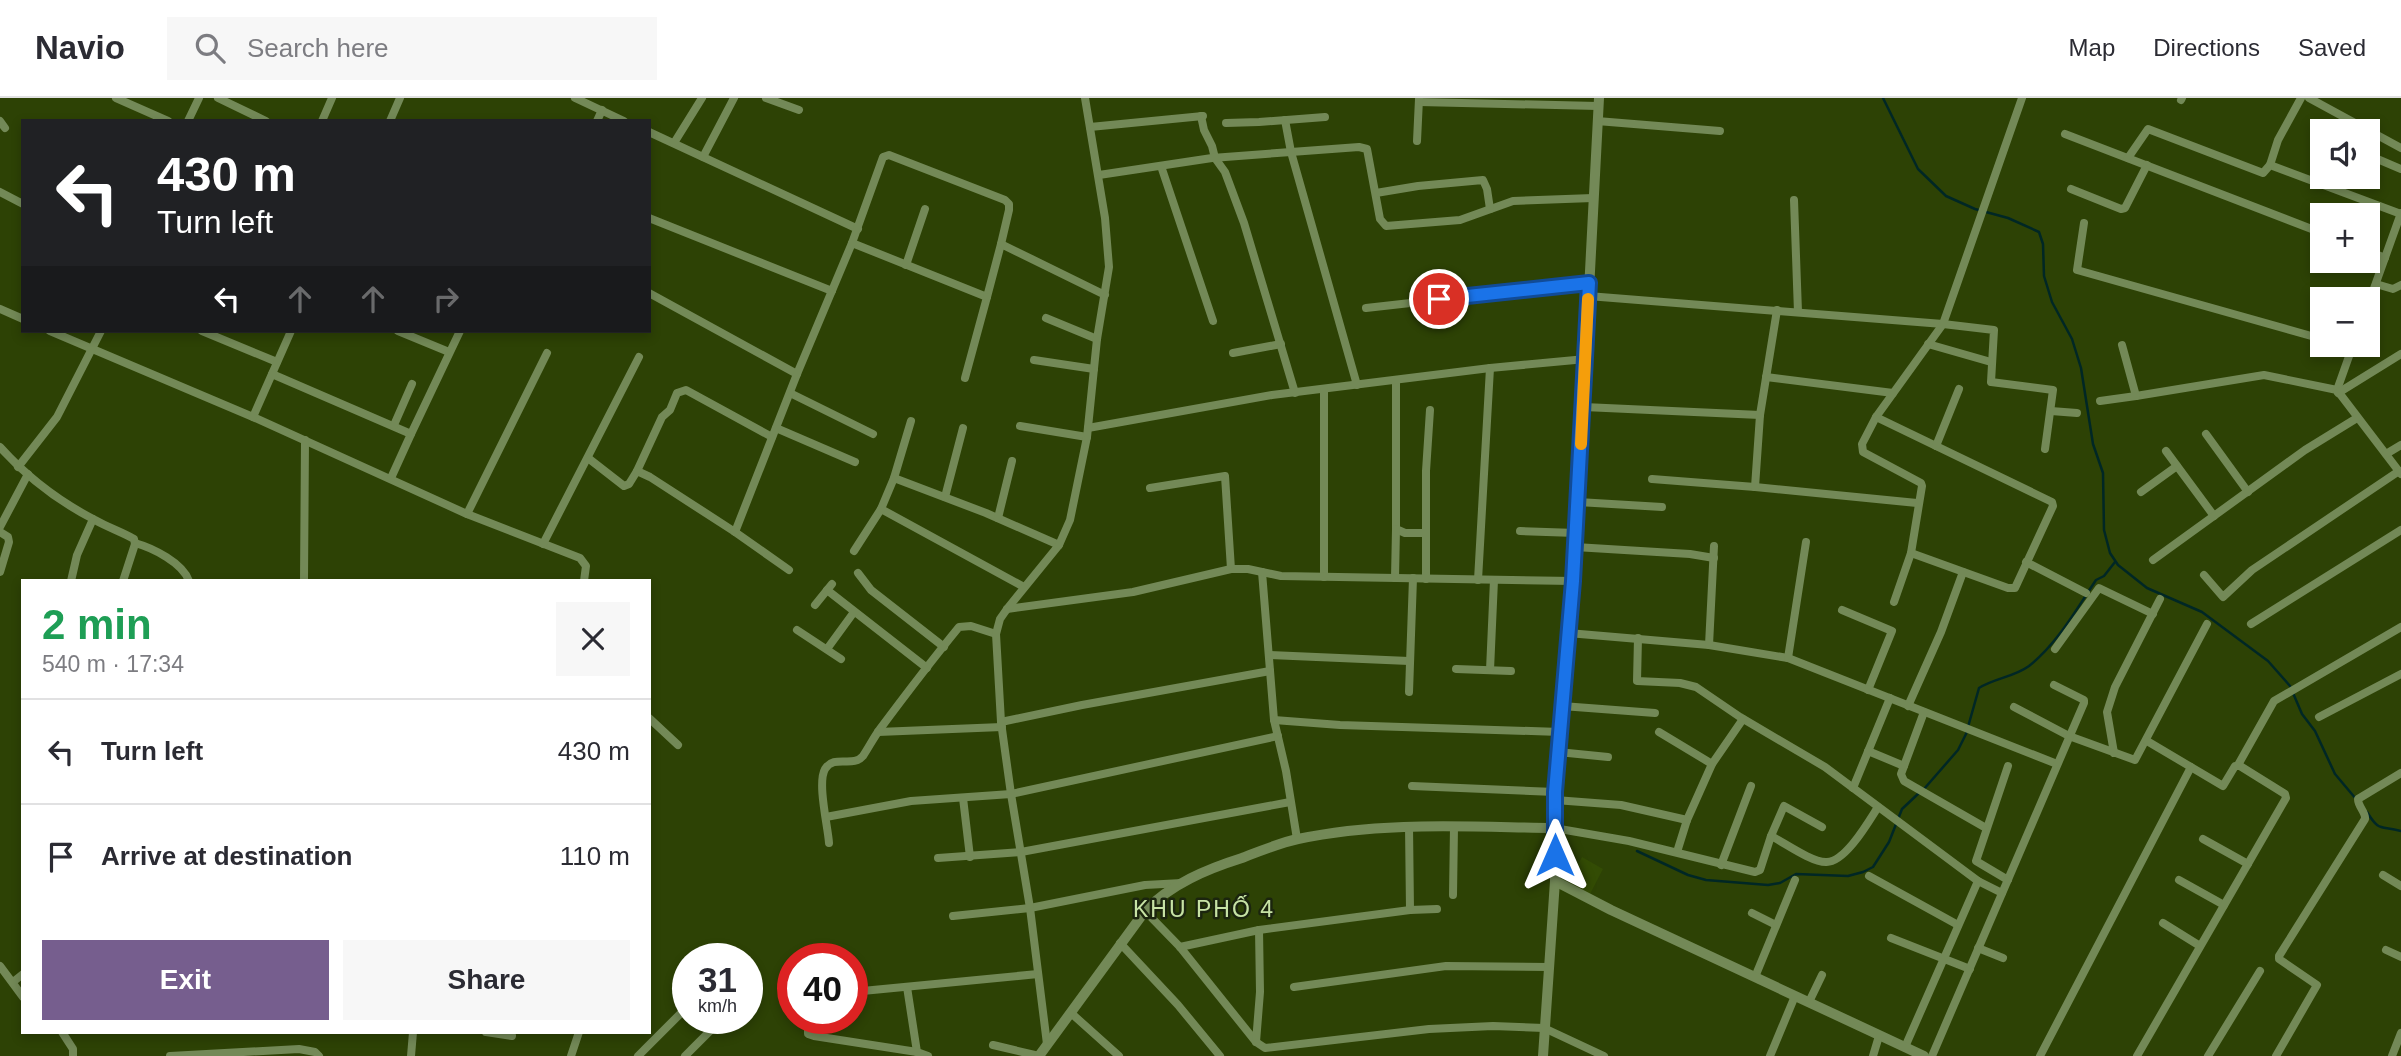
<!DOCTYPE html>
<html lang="en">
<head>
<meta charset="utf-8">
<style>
  :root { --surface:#fff; --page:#f7f7f7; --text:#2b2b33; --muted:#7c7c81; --line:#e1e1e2; --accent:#765e8e }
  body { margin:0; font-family:Arial,sans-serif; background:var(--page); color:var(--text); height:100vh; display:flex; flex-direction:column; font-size:26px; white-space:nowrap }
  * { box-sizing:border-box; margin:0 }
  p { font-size:23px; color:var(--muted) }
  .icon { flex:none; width:38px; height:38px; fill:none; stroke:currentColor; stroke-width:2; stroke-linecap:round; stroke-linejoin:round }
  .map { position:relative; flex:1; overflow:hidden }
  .details { position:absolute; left:21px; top:481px; width:630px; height:455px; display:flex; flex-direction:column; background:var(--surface); border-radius:0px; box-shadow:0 4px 10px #0003 }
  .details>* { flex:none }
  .hud { position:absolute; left:21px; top:21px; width:630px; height:214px; border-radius:0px; box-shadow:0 4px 10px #0003; background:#202124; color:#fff; overflow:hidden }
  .controls { position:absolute; left:2310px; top:21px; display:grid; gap:14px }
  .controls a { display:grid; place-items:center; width:70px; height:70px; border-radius:0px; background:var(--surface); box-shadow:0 4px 10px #0003; font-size:35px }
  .speed { position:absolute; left:672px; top:845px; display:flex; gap:14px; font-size:35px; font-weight:700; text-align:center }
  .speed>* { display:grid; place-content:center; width:91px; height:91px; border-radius:50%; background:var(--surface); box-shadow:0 4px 10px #0003; line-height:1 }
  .speed small { font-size:18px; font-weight:400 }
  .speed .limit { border:10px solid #d22; background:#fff; color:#111 }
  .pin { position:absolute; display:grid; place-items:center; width:60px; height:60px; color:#fff; margin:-30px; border:4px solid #fff; border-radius:50%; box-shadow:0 2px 7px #0007 }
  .me { position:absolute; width:77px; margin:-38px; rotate:0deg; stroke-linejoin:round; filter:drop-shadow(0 0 5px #0008) }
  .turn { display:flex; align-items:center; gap:24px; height:147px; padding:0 21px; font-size:32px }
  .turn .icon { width:91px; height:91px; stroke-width:2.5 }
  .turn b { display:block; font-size:49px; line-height:60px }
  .lanes { display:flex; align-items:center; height:66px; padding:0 21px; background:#0003; justify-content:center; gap:35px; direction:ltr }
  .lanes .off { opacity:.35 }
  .round { display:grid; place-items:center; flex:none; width:74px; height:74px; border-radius:0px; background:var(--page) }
  .overview { display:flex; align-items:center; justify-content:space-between; height:119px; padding:0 21px }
  h1 { font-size:42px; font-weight:700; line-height:52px; color:#1e9e55 }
  .button { display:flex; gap:14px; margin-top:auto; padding:14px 21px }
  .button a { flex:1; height:80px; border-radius:0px; background:var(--accent); color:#fff; font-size:28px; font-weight:700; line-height:80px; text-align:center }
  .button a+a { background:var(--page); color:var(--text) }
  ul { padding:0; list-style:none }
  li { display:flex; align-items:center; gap:21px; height:105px; padding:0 21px; border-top:2px solid var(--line) }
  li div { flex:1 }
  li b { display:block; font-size:26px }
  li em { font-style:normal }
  header { display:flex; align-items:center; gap:42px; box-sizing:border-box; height:98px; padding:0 35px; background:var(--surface); border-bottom:2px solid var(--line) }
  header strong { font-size:33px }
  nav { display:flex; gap:38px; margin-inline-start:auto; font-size:24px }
  .search { width:490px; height:63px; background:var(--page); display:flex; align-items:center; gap:18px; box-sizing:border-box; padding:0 24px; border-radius:0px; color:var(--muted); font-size:26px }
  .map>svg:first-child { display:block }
  .built { fill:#334c04 }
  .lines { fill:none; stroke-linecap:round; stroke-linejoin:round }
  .stream { stroke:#002725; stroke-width:2.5 }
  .minor { stroke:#738957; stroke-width:8 }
  .tertiary { stroke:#738957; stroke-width:10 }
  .route-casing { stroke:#114b97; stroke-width:18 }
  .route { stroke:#1a73e8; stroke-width:12 }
  .slow { stroke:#f59e0b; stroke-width:12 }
  .labels { text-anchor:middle; stroke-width:5; stroke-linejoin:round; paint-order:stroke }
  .quarter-label { font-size:23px; letter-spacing:2px; fill:#c7e3a5; stroke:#1b250e }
</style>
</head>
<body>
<header>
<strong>Navio</strong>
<div class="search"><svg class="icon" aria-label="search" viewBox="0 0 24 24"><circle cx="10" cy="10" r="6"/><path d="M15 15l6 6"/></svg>Search here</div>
<nav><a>Map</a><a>Directions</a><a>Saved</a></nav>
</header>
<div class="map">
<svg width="2401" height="958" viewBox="0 0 2401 958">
  <rect width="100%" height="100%" fill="#2d4205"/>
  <!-- built -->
  <polygon class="built" points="1582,759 1603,771 1590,796 1560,780 1568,764 1577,768"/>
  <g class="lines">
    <!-- stream -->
    <g class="stream">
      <polyline points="1883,0 1918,71 1946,98 1975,111 2008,120 2039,134 2043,146 2044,178 2052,204 2072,241 2081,270 2093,346 2103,375 2104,432 2110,455 2118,467 2147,490 2202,514 2268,563 2290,588 2302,616 2315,633 2335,676 2356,701"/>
      <path d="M 1924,691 L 1958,652 L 1966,636 L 1979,590 C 1995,580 2014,579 2029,568 C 2057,546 2076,512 2096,482 L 2104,478 L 2115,464"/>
      <path d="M 2367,714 C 2380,735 2380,727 2401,733"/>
      <polyline points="1637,753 1688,777 1706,782 1768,787 1780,785 1796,776 1848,778 1863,774 1873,769 1889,744 1902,711 1919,695"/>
    </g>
    <!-- minor -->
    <g class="minor">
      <polyline points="116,0 168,23"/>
      <polyline points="218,0 266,23"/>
      <polyline points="575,0 624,23"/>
      <polyline points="766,0 799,12"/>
      <polyline points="2309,0 2401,50"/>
      <polyline points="2181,2 2182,0"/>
      <polyline points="1419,4 1598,8"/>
      <polyline points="1201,18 1204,32 1212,48 1215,60 1225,74 1244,125 1295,295"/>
      <polyline points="1285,22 1291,54 1359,49 1367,51 1380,121 1386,128 1460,122 1513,103 1593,100"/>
      <polyline points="0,23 5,30"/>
      <polyline points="188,23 199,0"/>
      <polyline points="322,23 332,0"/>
      <polyline points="390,23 400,0"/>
      <polyline points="597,23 602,12"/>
      <polyline points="1597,23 1720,33"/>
      <polyline points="1226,25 1259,24 1325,19"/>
      <polyline points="1090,29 1203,18"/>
      <polyline points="649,34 858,131"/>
      <polyline points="2065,36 2322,135"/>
      <polyline points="1417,43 1419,1"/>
      <polyline points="674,45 702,0"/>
      <polyline points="2368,57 2401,71"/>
      <polyline points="703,59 734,0"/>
      <polyline points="2128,60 2148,31 2263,75 2270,67 2401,116"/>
      <polyline points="2270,67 2278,42 2301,0"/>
      <polyline points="1161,68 1213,223"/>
      <polyline points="1099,77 1212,60 1291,54 1357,287"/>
      <polyline points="2071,91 2121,111 2125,110 2147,67"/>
      <polyline points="0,94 23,106"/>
      <polyline points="1376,95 1418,88 1483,82 1487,91 1490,111"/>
      <polyline points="1794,102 1798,214"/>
      <polyline points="649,120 832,193"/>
      <polyline points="2084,125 2077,172 2322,241"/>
      <polyline points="852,145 987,199 1001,146 1105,197"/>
      <polyline points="2368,153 2385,160"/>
      <polyline points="906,167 925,111"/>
      <polyline points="2376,186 2393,191 2401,187"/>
      <polyline points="649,195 797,276"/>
      <polyline points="1588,198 1943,226 1994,232 1991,284 2053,292 2045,351"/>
      <polyline points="2368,207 2401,115"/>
      <polyline points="1366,210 1589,185"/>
      <polyline points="0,211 23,221"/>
      <polyline points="1046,220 1097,241"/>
      <polyline points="50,233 253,319 467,416 580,460 586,468 584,483"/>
      <polyline points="202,233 277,264"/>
      <polyline points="398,233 449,254"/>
      <polyline points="1928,246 1991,264"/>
      <polyline points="2122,247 2136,298 2264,277 2337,292 2401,376"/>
      <polyline points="1233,255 1281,246"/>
      <polyline points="1034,262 1094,271"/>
      <polyline points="272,276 411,336 391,380"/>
      <polyline points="1766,279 1893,295"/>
      <polyline points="965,280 987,199"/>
      <polyline points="1396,282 1396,431 1405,435 1426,435"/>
      <polyline points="2337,292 2353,247"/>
      <polyline points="790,295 873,336"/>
      <polyline points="2338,295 2401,256"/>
      <polyline points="2100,303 2136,298"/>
      <polyline points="1584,309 1760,317"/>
      <polyline points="2051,313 2077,315"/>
      <polyline points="253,319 291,233"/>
      <polyline points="1876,319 2052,404 2053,408 2015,490 2008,490 1911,455"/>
      <polyline points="394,327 412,286"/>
      <polyline points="1020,328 1087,339"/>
      <polyline points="776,330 855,364"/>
      <polyline points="1088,330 1272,297 1490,270 1586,261"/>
      <polyline points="411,336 460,233"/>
      <polyline points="2206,336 2248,394"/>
      <polyline points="1936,348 1959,291"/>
      <path d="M 0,349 C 26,378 60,404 95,422 C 107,429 122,434 134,441 L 135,446 L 123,483"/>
      <polyline points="2166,353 2214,418"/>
      <polyline points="2386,356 2401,347"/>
      <polyline points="588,360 624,388 629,386 637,373 650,379 735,434 789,472"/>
      <polyline points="18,369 57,319 101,233"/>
      <polyline points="637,373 662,319 670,312 677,295 686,292 772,339"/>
      <polyline points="894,380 986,415 1059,447"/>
      <polyline points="1652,381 1755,389 1917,405"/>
      <polyline points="1755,389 1760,317 1777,212"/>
      <polyline points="1150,390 1225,378 1231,471"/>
      <polyline points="2141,394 2177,368"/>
      <polyline points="945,399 963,330"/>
      <polyline points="1578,404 1662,409"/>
      <polyline points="881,411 1024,489"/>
      <polyline points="467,416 547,255"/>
      <polyline points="998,420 1012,363"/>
      <polyline points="0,429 28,376"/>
      <polyline points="1520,433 1576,435"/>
      <polyline points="0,434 8,439 9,444 0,474"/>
      <polyline points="735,434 797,276 852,145 883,59 889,57 1005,102 1009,106 1009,112 1001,146"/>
      <path d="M 135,445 C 153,450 183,465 189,483"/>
      <polyline points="543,446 639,259"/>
      <polyline points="1575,449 1690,456 1714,460"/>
      <polyline points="854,453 881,411 894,380 911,323"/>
      <polyline points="2153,462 2305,352 2357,320"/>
      <polyline points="2026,464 2086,495"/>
      <polyline points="1262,474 1274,622 1286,673 1297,741"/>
      <polyline points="858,475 871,492 944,549"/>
      <polyline points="2204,477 2223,499 2252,472 2399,373"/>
      <polyline points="1324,479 1324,292"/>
      <polyline points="1395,480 1396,431"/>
      <polyline points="1426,481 1426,373 1430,312"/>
      <polyline points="1478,482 1490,270"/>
      <polyline points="71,483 77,457 93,421"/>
      <polyline points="304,483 305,342"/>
      <polyline points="827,492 927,570"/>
      <polyline points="1894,504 1911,455 1922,388 1921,385 1863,354 1862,346 1876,319 1943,226 2022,0"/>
      <polyline points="815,507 832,486"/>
      <polyline points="1007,511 1133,494 1231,471 1248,471 1281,478 1573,483"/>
      <polyline points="1842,512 1892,533 1868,592"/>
      <polyline points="2251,526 2401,432"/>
      <polyline points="797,532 841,561"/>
      <polyline points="1568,535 1709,547 1788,560 2057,666"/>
      <polyline points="1638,540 1637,583 1680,585 1696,589 1740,619 1825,669 1978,783 2002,795"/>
      <polyline points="1709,547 1714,448"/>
      <polyline points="827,551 854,514"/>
      <polyline points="2055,551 2099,490 2153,516"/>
      <polyline points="1269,557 1409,563"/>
      <polyline points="1788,560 1806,444"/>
      <polyline points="1456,571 1511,573"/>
      <polyline points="1490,572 1494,482"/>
      <polyline points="1409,594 1413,480"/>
      <polyline points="1562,608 1655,615"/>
      <polyline points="1908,608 1941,534 1963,474"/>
      <polyline points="2014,609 2069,638 2135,662 2207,526"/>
      <polyline points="1924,614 1901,676 1904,683 1986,730"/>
      <polyline points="2319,619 2401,576"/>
      <polyline points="649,620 678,647"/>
      <polyline points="1274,622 1340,627 1560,634"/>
      <polyline points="1001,624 1082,607 1270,573"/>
      <polyline points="878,634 1002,629"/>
      <polyline points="1659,634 1712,666"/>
      <polyline points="1868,653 1904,668"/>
      <polyline points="1558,654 1608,659"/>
      <polyline points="2114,655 2107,614 2115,589 2160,501"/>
      <polyline points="2238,667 2274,603 2401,529"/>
      <polyline points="2008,668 1976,763 2008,782"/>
      <polyline points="1412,688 1555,694"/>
      <polyline points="1853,690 1890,600"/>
      <polyline points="963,700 970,759"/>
      <polyline points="1555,702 1621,707 1687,722"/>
      <polyline points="826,719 911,703 1011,696 1278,638"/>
      <polyline points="1409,728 1410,812"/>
      <path d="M 1554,730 L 1629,743 L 1755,774 L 1760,772 L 1771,738 C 1785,745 1811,764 1826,764 C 1845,765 1869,723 1878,709"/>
      <polyline points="1771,738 1784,708 1822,729"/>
      <polyline points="2203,741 2248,766"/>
      <path d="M 829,745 C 828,729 817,685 825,671 C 834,656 853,670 863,658 C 869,649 874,639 880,631 C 906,596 932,562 959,529 L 971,528 L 996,536"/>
      <polyline points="1677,754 1687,722 1712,666 1743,621"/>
      <polyline points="938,760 1021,754 1290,704"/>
      <polyline points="1721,767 1751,688"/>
      <polyline points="2383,777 2401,788"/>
      <polyline points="1869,778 1958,827"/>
      <polyline points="2179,782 2224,807"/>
      <polyline points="1453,797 1454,729"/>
      <polyline points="1145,813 1180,849 1256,944 1265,950 1429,931 1493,928 1544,930 1604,958"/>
      <polyline points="1752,815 1776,827"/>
      <polyline points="953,818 1030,810 1145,787 1182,785"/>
      <polyline points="2163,825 2200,848"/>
      <polyline points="1891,840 1970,871"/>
      <polyline points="1120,845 1178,907 1220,958"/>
      <polyline points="1180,849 1259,832 1410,812 1437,811"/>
      <polyline points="1978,850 2003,860"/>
      <polyline points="2386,852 2401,859"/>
      <polyline points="736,861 739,861"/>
      <polyline points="0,868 23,899"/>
      <polyline points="747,868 757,876 758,881 747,896"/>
      <polyline points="1755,879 1795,782"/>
      <polyline points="13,884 23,876"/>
      <polyline points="907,889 917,954"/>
      <polyline points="1294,889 1446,868 1549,869"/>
      <polyline points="852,894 1038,876"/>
      <polyline points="1809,904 1822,877"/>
      <polyline points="1071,915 1119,958"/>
      <polyline points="808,920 808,936 814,938 917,954 928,958"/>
      <polyline points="62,934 73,951 73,958"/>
      <polyline points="486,934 512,938"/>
      <polyline points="1256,944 1260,894 1259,832"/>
      <polyline points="1047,946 1030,810 1011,696 1001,624 996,536 1000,521 1007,511 1059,447 1070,422 1087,339 1097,241 1109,169 1105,120 1085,0"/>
      <polyline points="993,947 1039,958"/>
      <polyline points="1905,949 1978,783"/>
      <polyline points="170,958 299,951 315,954 319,958"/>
      <polyline points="411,958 413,934"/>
      <polyline points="571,958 579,934"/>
      <polyline points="638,958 688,908"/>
      <polyline points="685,958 723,920"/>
      <polyline points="1770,958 1795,898"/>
      <polyline points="1873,958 1879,938"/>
      <polyline points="1932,958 2084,605 2084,602 2054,587"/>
      <polyline points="2040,958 2191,669"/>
      <polyline points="2137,958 2286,700 2285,696 2240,668 2235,668 2223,688 2147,643"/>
      <polyline points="2208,958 2260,873"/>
      <path d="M 2276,958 L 2317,887 L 2279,861 L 2279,858 L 2365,721 C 2366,714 2358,709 2358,701 L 2401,675"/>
      <polyline points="2392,958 2401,935"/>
    </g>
    <!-- tertiary -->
    <g class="tertiary">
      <polyline points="1555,783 1611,812 1924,958"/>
      <path d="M 1039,958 L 1145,813 C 1171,786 1207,771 1242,760 C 1260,753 1279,745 1298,741 C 1382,723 1469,729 1554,730"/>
      <polyline points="1543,958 1555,783 1555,694 1578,404 1599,0"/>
    </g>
  </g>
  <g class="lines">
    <!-- route casing -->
    <g class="route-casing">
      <polyline id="route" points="1439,201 1589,185 1573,483 1555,694 1555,757"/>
    </g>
    <!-- route -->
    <use href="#route" class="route"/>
    <!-- slow -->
    <polyline class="slow" points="1581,346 1588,201"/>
  </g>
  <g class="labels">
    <!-- quarter labels -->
    <g class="quarter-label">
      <text x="1204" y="819">KHU PHỐ 4</text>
    </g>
  </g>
</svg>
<div class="controls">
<a><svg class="icon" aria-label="sound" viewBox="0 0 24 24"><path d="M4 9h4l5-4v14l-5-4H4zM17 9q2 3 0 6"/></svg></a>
<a>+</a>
<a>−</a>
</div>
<div class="speed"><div>31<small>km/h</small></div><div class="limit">40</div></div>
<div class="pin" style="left:1439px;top:201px;background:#d93025"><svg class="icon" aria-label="arrive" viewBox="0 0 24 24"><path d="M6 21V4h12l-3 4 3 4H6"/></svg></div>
<svg class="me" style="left:1555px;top:757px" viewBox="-20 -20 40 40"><path d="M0-17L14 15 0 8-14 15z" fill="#1a73e8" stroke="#fff" stroke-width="4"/></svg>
<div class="hud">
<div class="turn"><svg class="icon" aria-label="left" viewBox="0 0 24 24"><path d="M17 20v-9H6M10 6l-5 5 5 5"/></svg><div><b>430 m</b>Turn left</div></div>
<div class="lanes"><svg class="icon" aria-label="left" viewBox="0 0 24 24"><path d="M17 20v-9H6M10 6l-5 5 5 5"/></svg><svg class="icon off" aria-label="ahead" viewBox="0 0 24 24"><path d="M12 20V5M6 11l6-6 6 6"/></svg><svg class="icon off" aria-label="ahead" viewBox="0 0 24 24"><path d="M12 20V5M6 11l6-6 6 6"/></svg><svg class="icon off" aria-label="right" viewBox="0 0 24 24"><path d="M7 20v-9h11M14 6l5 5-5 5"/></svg></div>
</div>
<section class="details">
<div class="overview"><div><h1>2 min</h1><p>540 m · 17:34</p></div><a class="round"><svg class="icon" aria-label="close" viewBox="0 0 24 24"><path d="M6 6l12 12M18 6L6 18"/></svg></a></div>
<ul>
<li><svg class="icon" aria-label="left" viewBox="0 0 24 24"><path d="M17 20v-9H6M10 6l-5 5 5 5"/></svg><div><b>Turn left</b></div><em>430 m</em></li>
<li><svg class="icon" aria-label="arrive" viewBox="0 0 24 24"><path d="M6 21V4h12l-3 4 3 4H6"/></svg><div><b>Arrive at destination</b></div><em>110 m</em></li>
</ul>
<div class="button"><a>Exit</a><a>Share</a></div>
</section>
</div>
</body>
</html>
